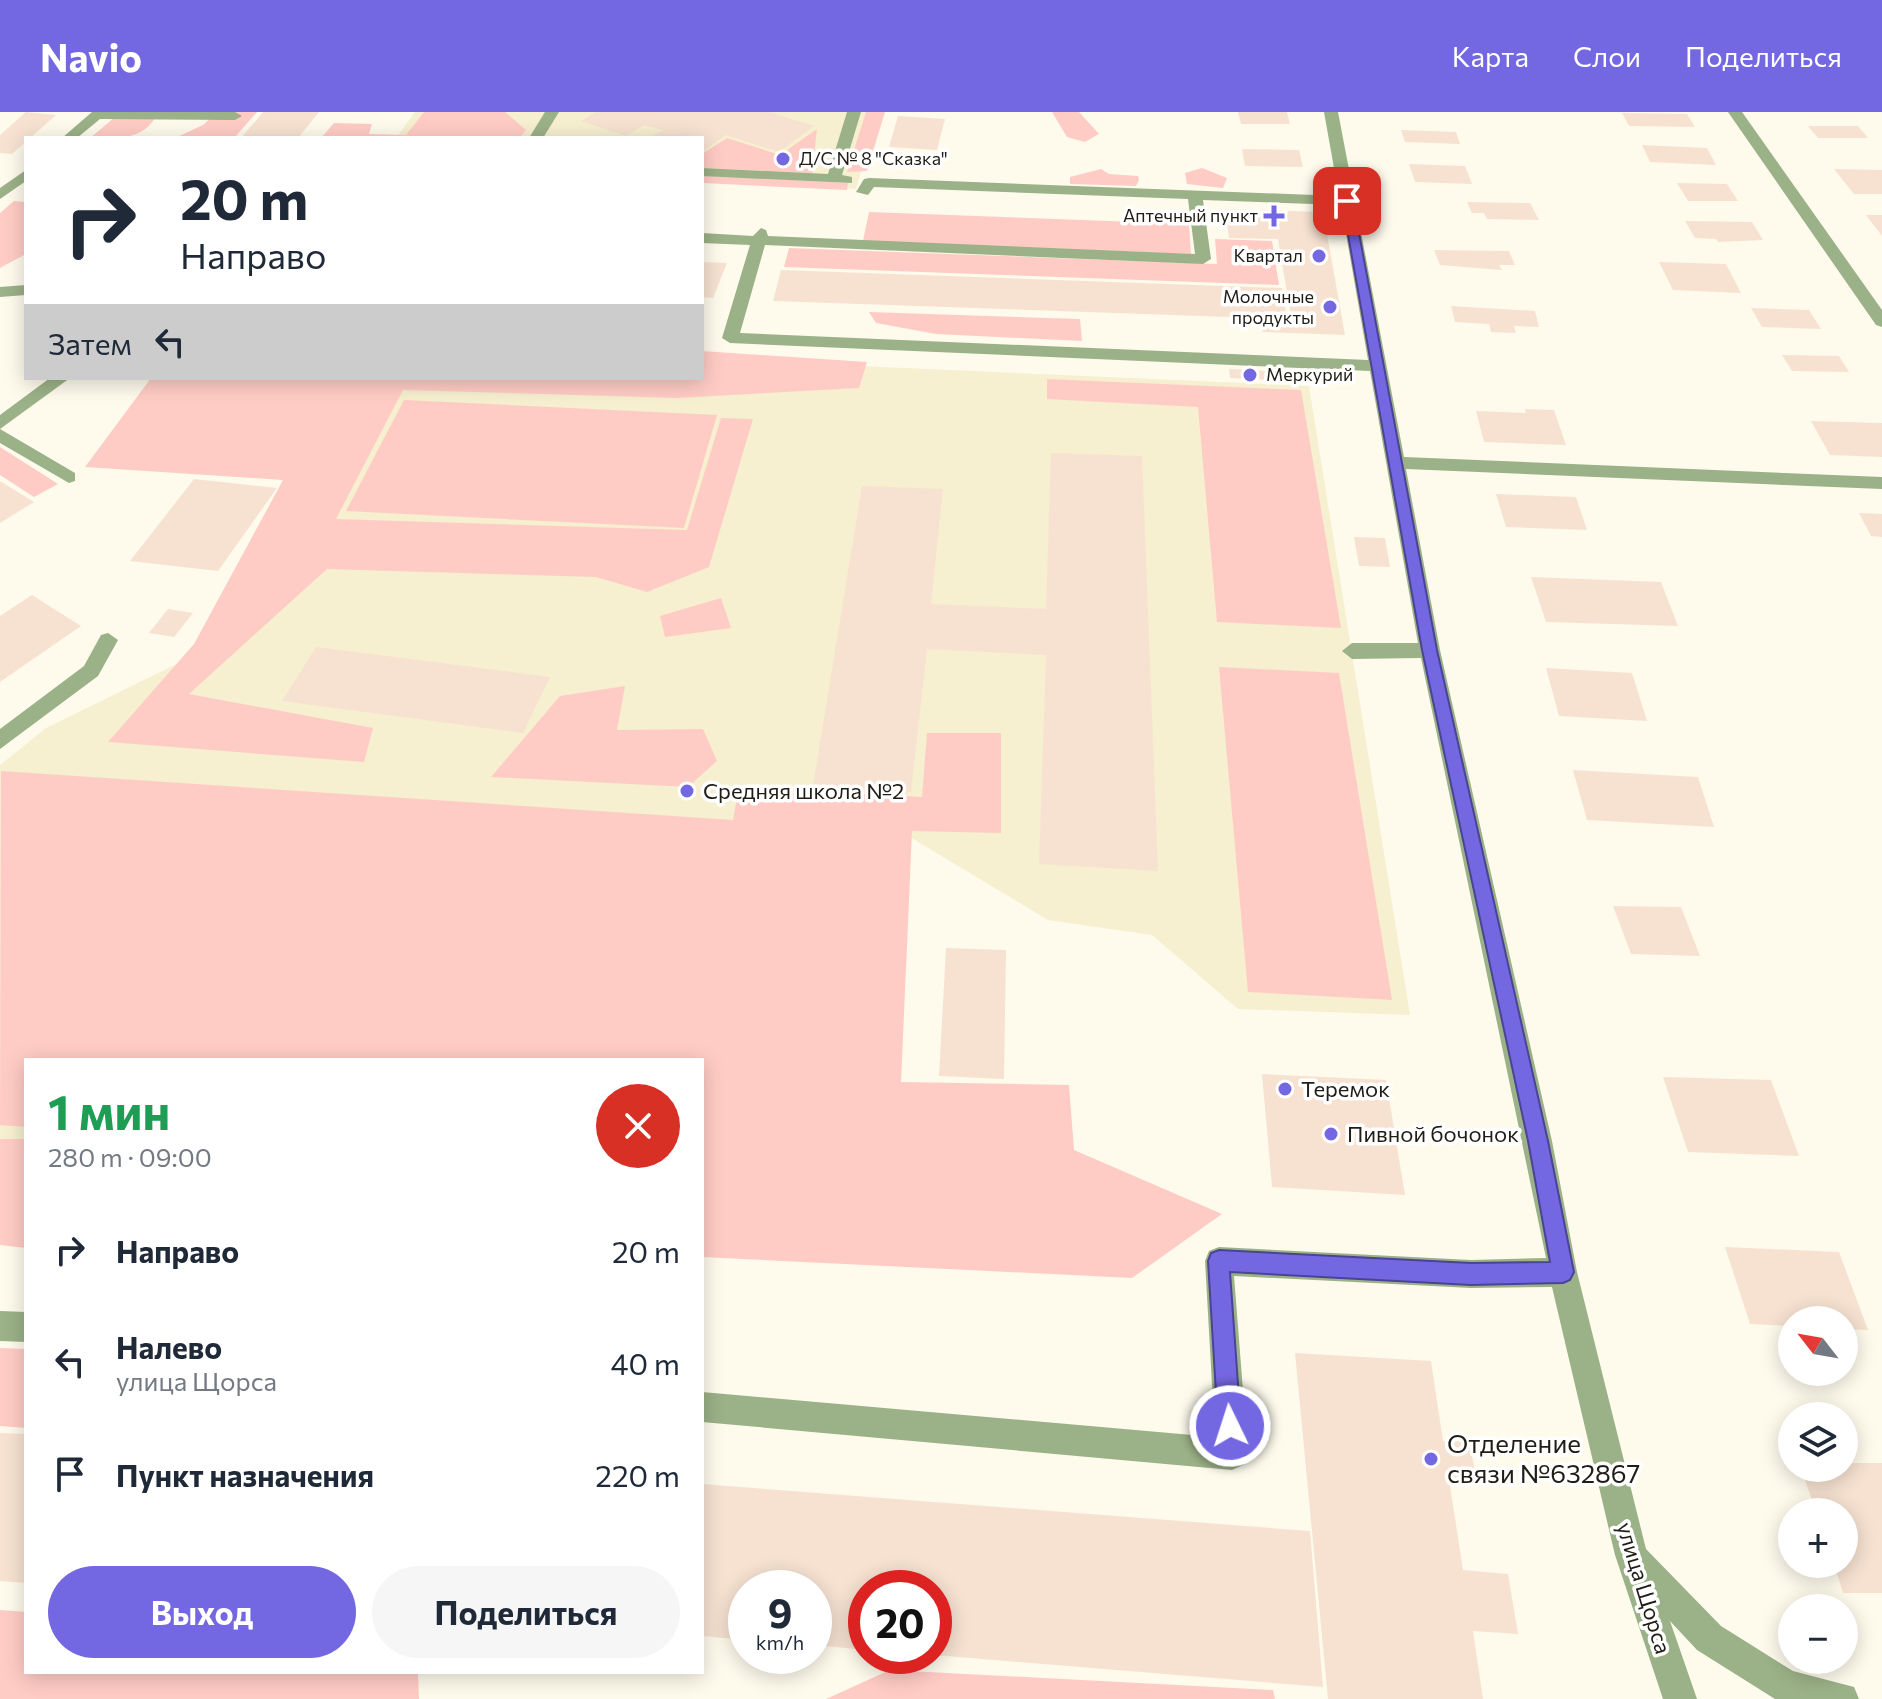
<!DOCTYPE html>
<html lang="ru">
<head>
<meta charset="utf-8">
<style>
  :root { --surface:#fff; --page:#f6f6f7; --text:#1f2937; --muted:#747a83; --accent:#7467e2 }
  body { margin:0; font-family:Commissioner,sans-serif; background:var(--page); color:var(--text); height:100vh; display:flex; flex-direction:column; font-size:30px; white-space:nowrap }
  * { box-sizing:border-box; margin:0 }
  p { font-size:26px; color:var(--muted) }
  .icon { flex:none; width:44px; height:44px; fill:none; stroke:currentColor; stroke-width:2; stroke-linecap:round; stroke-linejoin:round }
  .map { position:relative; flex:1; overflow:hidden }
  .drawer { position:absolute; left:24px; top:946px; width:680px; height:616px; display:flex; flex-direction:column; background:var(--surface); border-radius:0px; box-shadow:0 4px 20px #0003 }
  .drawer>* { flex:none }
  .top-card { position:absolute; left:24px; top:24px; width:680px; height:244px; border-radius:0px; box-shadow:0 4px 20px #0003; background:#fff; color:var(--text); overflow:hidden }
  .needle { width:52px; rotate:301deg }
  .controls { position:absolute; left:1778px; top:1194px; display:grid; gap:16px }
  .controls a { display:grid; place-items:center; width:80px; height:80px; border-radius:50%; background:var(--surface); box-shadow:0 4px 20px #0003; font-size:40px }
  .speed { position:absolute; left:728px; top:1458px; display:flex; gap:16px; font-size:40px; font-weight:700; text-align:center }
  .speed>* { display:grid; place-content:center; width:104px; height:104px; border-radius:50%; background:var(--surface); box-shadow:0 4px 20px #0003; line-height:1 }
  .speed small { font-size:20px; font-weight:400 }
  .speed .limit { border:12px solid #d22; background:#fff; color:#111 }
  .pin { position:absolute; display:grid; place-items:center; width:68px; height:68px; color:#fff; margin:-34px; border-radius:16px; box-shadow:0 4px 12px #0006 }
  .me { position:absolute; width:88px; margin:-44px; rotate:356deg; stroke-linejoin:round; filter:drop-shadow(0 0 6px #0008) }
  .turn { display:flex; align-items:center; gap:28px; height:168px; padding:0 24px; font-size:36px }
  .turn .icon { width:104px; height:104px; stroke-width:2.5 }
  .turn b { display:block; font-size:56px; line-height:68px }
  .then { display:flex; align-items:center; height:76px; padding:0 24px; background:#0003; gap:16px; font-size:30px }
  .round { display:grid; place-items:center; flex:none; width:84px; height:84px; border-radius:42px; background:var(--page) }
  .overview { display:flex; align-items:center; justify-content:space-between; height:136px; padding:0 24px }
  h1 { font-size:48px; font-weight:700; line-height:60px; color:#1e9e55 }
  .button { display:flex; gap:16px; margin-top:auto; padding:16px 24px }
  .button a { flex:1; height:92px; border-radius:48px; background:var(--accent); color:#fff; font-size:32px; font-weight:700; line-height:92px; text-align:center }
  .button a+a { background:var(--page); color:var(--text) }
  ul { padding:0; list-style:none }
  li { display:flex; align-items:center; gap:24px; height:112px; padding:0 24px }
  li div { flex:1 }
  li b { display:block; font-size:30px }
  li em { font-style:normal }
  header { display:flex; align-items:center; gap:48px; box-sizing:border-box; height:112px; padding:0 40px; background:var(--accent); color:#fff }
  header strong { font-size:38px }
  nav { display:flex; gap:44px; margin-inline-start:auto; font-size:28px }
  .map>svg:first-child { display:block }
  .built { fill:#f6efd0 }
  .green { fill:#ffccc5 }
  .building { fill:#f7e2d1 }
  .lines { fill:none; stroke-linecap:round; stroke-linejoin:round }
  .minor { fill:#9bb187; fill-rule:evenodd }
  .route { fill:#7467e2; stroke:#4b4393; stroke-width:2 }
  .poi-dot { fill:#7467e2; stroke:#fff; stroke-width:3 }
  .labels { text-anchor:middle; stroke-width:7; stroke-linejoin:round; paint-order:stroke }
  .far-poi-label { font-size:18px; fill:#1f1d15; stroke:#fff; text-anchor:end }
  .poi-label { font-size:22px; fill:#1f1d15; stroke:#fff; text-anchor:start }
  .street-label { font-size:22px; fill:#1f1d15; stroke:#fff }
  .near-poi-label { font-size:26px; fill:#1f1d15; stroke:#fff; text-anchor:start }
</style>
</head>
<body>
<header>
<strong>Navio</strong>
<nav><a>Карта</a><a>Слои</a><a>Поделиться</a></nav>
</header>
<div class="map">
<svg width="1882" height="1587" viewBox="0 0 1882 1587">
  <rect width="100%" height="100%" fill="#fefbed"/>
  <!-- built -->
  <g class="built">
    <polygon points="415,0 879,0 856,77 702,68 702,26 396,26"/>
    <polygon points="702,247 1309,274 1410,903 1238,897 1152,823 1048,808 875,704 702,948 26,948 26,1045 0,1043 0,653 46,616 201,540 374,266 702,266"/>
  </g>
  <!-- green -->
  <g class="green">
    <path d="M 121,0 L 155,6 C 141,29 115,26 90,26 Z"/>
    <polygon points="217,0 257,0 234,26 175,26 203,13"/>
    <polygon points="424,0 505,0 526,18 519,26 321,26 334,11 372,12 369,22 406,23"/>
    <polygon points="866,0 885,0 867,59 847,60"/>
    <polygon points="1052,0 1079,0 1099,22 1085,30 1067,25"/>
    <polygon points="817,17 812,61 702,56 702,42 727,26 780,43"/>
    <polygon points="1202,56 1227,66 1223,76 1187,72 1185,61"/>
    <polygon points="1101,57 1109,62 1138,64 1139,68 1136,74 1070,72 1070,65"/>
    <polygon points="702,63 848,71 847,78 702,71"/>
    <polygon points="14,89 26,90 26,142 0,156 0,101"/>
    <polygon points="869,100 1189,112 1191,142 863,129"/>
    <polygon points="1215,127 1272,129 1279,173 784,155 789,136 1217,152"/>
    <polygon points="869,200 1080,207 1082,229 936,222 876,211"/>
    <polygon points="702,239 867,250 859,276 677,286 403,278 336,407 687,418 721,306 753,307 709,455 647,480 596,465 327,457 189,582 373,616 364,650 108,630 194,532 283,368 85,355 151,266 702,266"/>
    <polygon points="1047,267 1301,278 1341,516 1217,510 1198,295 1047,287"/>
    <polygon points="404,288 717,303 684,416 346,399"/>
    <polygon points="0,335 58,372 34,385 0,363"/>
    <polygon points="721,486 731,516 665,525 660,504"/>
    <polygon points="1219,555 1339,561 1392,888 1248,880"/>
    <polygon points="625,574 617,618 703,617 717,649 688,675 491,665 560,584"/>
    <polygon points="927,621 1001,621 1001,721 912,719 901,970 1069,973 1074,1038 1222,1102 1132,1166 702,1145 702,948 26,948 26,1015 0,1013 1,659 733,708 739,674 922,685"/>
    <polygon points="0,1027 26,1027 26,1136 0,1133"/>
    <polygon points="0,1236 26,1237 26,1316 0,1314"/>
    <polygon points="0,1498 26,1500 26,1560 418,1560 419,1587 0,1587"/>
    <polygon points="890,1558 1273,1578 1275,1587 826,1587"/>
  </g>
  <!-- building -->
  <g class="building">
    <polygon points="26,0 56,3 12,42 0,41 0,23"/>
    <polygon points="263,0 319,0 298,26 241,26"/>
    <polygon points="596,0 769,0 814,14 779,40 726,23 702,40 702,26 650,26 662,18 644,13 626,24 581,9"/>
    <polygon points="1238,0 1287,0 1290,12 1241,12"/>
    <polygon points="1622,1 1687,2 1695,15 1629,14"/>
    <polygon points="898,4 945,7 937,38 889,35"/>
    <polygon points="1808,14 1858,14 1868,26 1818,26"/>
    <polygon points="1401,18 1456,20 1460,32 1405,30"/>
    <polygon points="1642,33 1707,36 1716,53 1650,50"/>
    <polygon points="1242,37 1299,38 1303,55 1245,54"/>
    <polygon points="1409,52 1465,54 1472,72 1415,70"/>
    <polygon points="1834,57 1882,58 1882,82 1854,82"/>
    <polygon points="1677,71 1727,72 1738,89 1688,89"/>
    <polygon points="1467,90 1530,91 1539,108 1487,107 1484,101 1472,101"/>
    <polygon points="1225,97 1323,100 1345,223 1263,220 1261,208 1292,210 1278,127 1229,126"/>
    <polygon points="1866,103 1882,103 1882,124"/>
    <polygon points="1685,109 1752,110 1763,128 1718,130 1716,127 1695,126"/>
    <polygon points="1434,138 1509,139 1515,153 1499,153 1502,158 1440,153"/>
    <polygon points="702,150 727,151 713,186 702,185"/>
    <polygon points="1659,150 1726,152 1741,181 1673,178"/>
    <polygon points="781,158 1282,176 1287,207 773,189"/>
    <polygon points="1451,194 1535,199 1539,215 1514,214 1516,221 1491,220 1489,212 1455,210"/>
    <polygon points="1751,196 1809,198 1821,217 1762,215"/>
    <polygon points="1782,243 1839,244 1849,260 1792,259"/>
    <polygon points="1229,257 1269,259 1270,268 1230,266"/>
    <polygon points="1525,297 1554,298 1566,333 1484,330 1476,299 1526,301"/>
    <polygon points="1811,309 1882,311 1882,345 1830,343"/>
    <polygon points="1051,341 1142,344 1158,759 1039,752 1046,543 927,537 911,680 813,674 862,374 943,377 931,492 1046,497"/>
    <polygon points="194,367 277,376 218,459 130,449"/>
    <polygon points="0,369 34,390 0,411"/>
    <polygon points="1496,382 1576,385 1587,418 1506,415"/>
    <polygon points="1859,401 1882,402 1882,425 1871,424"/>
    <polygon points="1354,425 1385,426 1390,455 1359,454"/>
    <polygon points="1531,465 1661,470 1678,514 1546,510"/>
    <polygon points="32,483 81,514 0,570 0,504"/>
    <polygon points="168,497 193,501 174,525 149,521"/>
    <polygon points="316,535 550,565 523,621 282,589"/>
    <polygon points="1546,556 1632,561 1647,609 1559,604"/>
    <polygon points="1573,658 1698,665 1714,715 1587,708"/>
    <polygon points="1613,794 1681,795 1700,844 1631,842"/>
    <polygon points="946,836 1006,838 1004,967 939,964"/>
    <polygon points="1262,962 1386,968 1405,1083 1272,1075"/>
    <polygon points="1663,965 1771,968 1799,1044 1688,1040"/>
    <polygon points="1725,1135 1839,1140 1868,1218 1844,1217 1844,1208 1792,1208 1792,1214 1750,1212"/>
    <polygon points="1295,1241 1431,1249 1443,1329 1469,1330 1477,1369 1449,1367 1463,1458 1508,1462 1518,1522 1473,1519 1483,1587 1328,1587"/>
    <polygon points="0,1321 26,1322 26,1471 0,1469"/>
    <polygon points="1844,1351 1882,1351 1882,1481 1843,1481 1834,1452 1844,1452 1844,1400 1816,1400 1801,1356 1844,1356"/>
    <polygon points="702,1372 1310,1419 1323,1575 934,1543 934,1476 866,1476 866,1538 814,1533 814,1476 746,1476 746,1528 702,1524"/>
  </g>
  <g class="lines">
    <!-- minor -->
    <g class="minor">
      <polygon points="92,0 235,0 242,4 235,8 100,7 77,26 62,26"/>
      <polygon points="545,0 559,0 543,26 529,26"/>
      <polygon points="847,0 861,0 842,63 852,65 852,71 702,64 702,56 828,62"/>
      <path d="M 1324,0 L 1338,0 L 1404,345 L 1882,365 L 1882,377 L 1406,357 L 1440,538 L 1552,1029 L 1577,1160 L 1646,1437 L 1721,1514 L 1793,1559 L 1854,1575 L 1859,1587 L 1775,1587 L 1697,1538 L 1670,1509 L 1697,1587 L 1663,1587 L 1615,1443 L 1552,1175 L 1471,1176 L 1234,1164 L 1248,1342 L 1243,1353 L 1232,1358 L 702,1310 L 702,1280 L 1215,1325 L 1205,1149 L 1209,1139 L 1219,1135 L 1471,1148 L 1546,1146 L 1421,546 L 1352,547 L 1342,539 L 1352,531 L 1418,531 L 1370,259 L 730,231 L 722,226 L 750,133 L 702,131 L 702,121 L 753,124 L 761,116 L 766,118 L 768,124 L 1195,142 L 1188,87 L 874,75 L 868,83 L 856,80 L 864,67 L 869,66 L 1339,84 ZM 1203,88 L 1341,93 L 1368,248 L 740,221 L 765,133 L 1203,152 L 1211,147 Z"/>
      <polygon points="1728,0 1742,0 1882,198 1882,215 1876,213"/>
      <polygon points="26,58 26,69 0,87 0,76"/>
      <polygon points="26,173 26,183 0,185 0,175"/>
      <polygon points="50,266 70,266 0,317 75,361 75,369 69,371 0,331 0,303"/>
      <polygon points="108,521 118,528 98,564 0,637 0,617 84,554 101,523"/>
      <polygon points="0,1199 26,1200 26,1230 0,1229"/>
    </g>
  </g>
  <!-- route -->
  <polygon class="route" points="1347,85 1353,89 1437,538 1548,1029 1574,1160 1570,1168 1563,1171 1471,1173 1230,1160 1241,1314 1238,1323 1230,1326 1222,1323 1218,1314 1208,1149 1211,1141 1219,1138 1471,1151 1550,1150 1528,1029 1422,538 1342,89"/>
  <!-- markers -->
  <g class="poi-dot">
    <circle cx="783" cy="47" r="8"/>
    <path d="M1270 92h8v8h8v8h-8v8h-8v-8h-8v-8h8z"/>
    <circle cx="1319" cy="144" r="8"/>
    <circle cx="1330" cy="195" r="8"/>
    <circle cx="1250" cy="263" r="8"/>
    <circle cx="687" cy="679" r="8"/>
    <circle cx="1285" cy="977" r="8"/>
    <circle cx="1331" cy="1022" r="8"/>
    <circle cx="1431" cy="1347" r="8"/>
  </g>
  <g class="labels">
    <!-- far-poi labels -->
    <g class="far-poi-label">
      <text x="799" y="53" text-anchor="start">Д/С № 8 "Сказка"</text>
      <text x="1258" y="110">Аптечный пункт</text>
      <text x="1303" y="150">Квартал</text>
      <text x="1314" y="191">Молочные<tspan x="1314" dy="21">продукты</tspan></text>
      <text x="1266" y="269" text-anchor="start">Меркурий</text>
    </g>
    <!-- poi labels -->
    <g class="poi-label">
      <text x="703" y="687">Средняя школа №2</text>
      <text x="1301" y="985">Теремок</text>
      <text x="1347" y="1030">Пивной бочонок</text>
    </g>
    <!-- street labels -->
    <g class="street-label">
      <text transform="translate(1644 1476) rotate(73)" y="8">улица Щорса</text>
    </g>
    <!-- near-poi labels -->
    <g class="near-poi-label">
      <text x="1447" y="1341">Отделение<tspan x="1447" dy="30">связи №632867</tspan></text>
    </g>
  </g>
</svg>
<div class="controls">
<a><svg class="needle" viewBox="-14 -14 28 28"><path d="M0-13l5 13h-10z" fill="#e53935"/><path d="M0 13l5-13h-10z" fill="#747a83"/></svg></a>
<a><svg class="icon" aria-label="layers" viewBox="0 0 24 24"><path d="M12 4l9 5-9 5-9-5zM3 14l9 5 9-5"/></svg></a>
<a>+</a>
<a>−</a>
</div>
<div class="speed"><div>9<small>km/h</small></div><div class="limit">20</div></div>
<div class="pin" style="left:1347px;top:89px;background:#d93025"><svg class="icon" aria-label="arrive" viewBox="0 0 24 24"><path d="M6 21V4h12l-3 4 3 4H6"/></svg></div>
<svg class="me" style="left:1230px;top:1314px" viewBox="-20 -20 40 40"><circle r="17" fill="#7467e2" stroke="#fff" stroke-width="3"/><path d="M0-11L8 9 0 5-8 9z" fill="#fff"/></svg>
<div class="top-card">
<div class="turn"><svg class="icon" aria-label="right" viewBox="0 0 24 24"><path d="M7 20v-9h11M14 6l5 5-5 5"/></svg><div><b>20 m</b>Направо</div></div>
<div class="then">Затем<svg class="icon" aria-label="left" viewBox="0 0 24 24"><path d="M17 20v-9H6M10 6l-5 5 5 5"/></svg></div>
</div>
<section class="drawer">
<div class="overview"><div><h1>1 мин</h1><p>280 m · 09:00</p></div><a class="round" style="background:#d93025;color:#fff"><svg class="icon" aria-label="close" viewBox="0 0 24 24"><path d="M6 6l12 12M18 6L6 18"/></svg></a></div>
<ul>
<li><svg class="icon" aria-label="right" viewBox="0 0 24 24"><path d="M7 20v-9h11M14 6l5 5-5 5"/></svg><div><b>Направо</b></div><em>20 m</em></li>
<li><svg class="icon" aria-label="left" viewBox="0 0 24 24"><path d="M17 20v-9H6M10 6l-5 5 5 5"/></svg><div><b>Налево</b><p>улица Щорса</p></div><em>40 m</em></li>
<li><svg class="icon" aria-label="arrive" viewBox="0 0 24 24"><path d="M6 21V4h12l-3 4 3 4H6"/></svg><div><b>Пункт назначения</b></div><em>220 m</em></li>
</ul>
<div class="button"><a>Выход</a><a>Поделиться</a></div>
</section>
</div>
</body>
</html>
